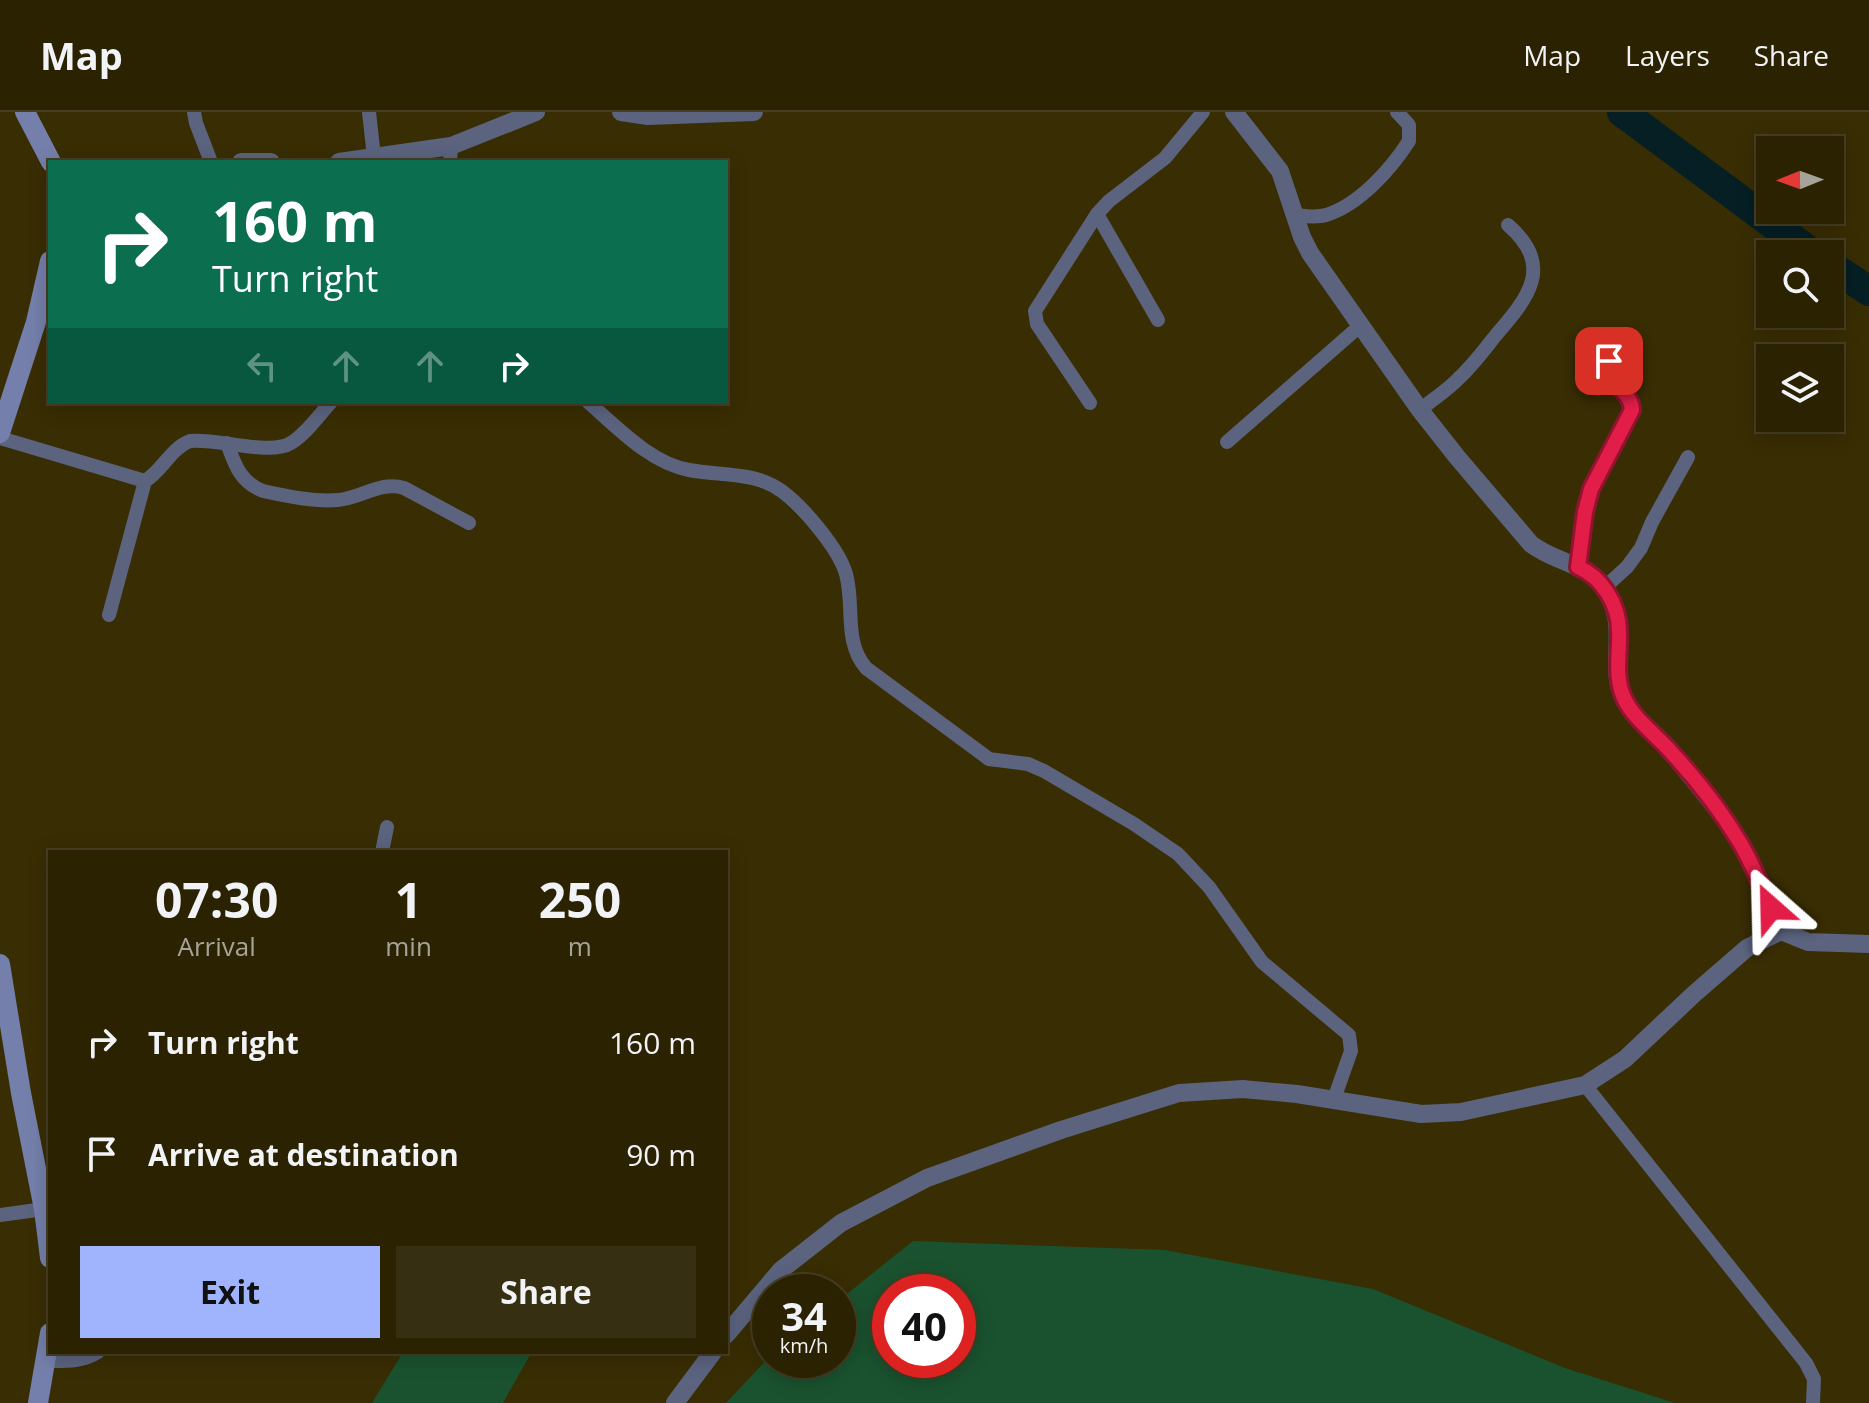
<!DOCTYPE html>
<html lang="en">
<head>
<meta charset="utf-8">
<style>
  :root { --surface:#2b2202; --page:#372f11; --text:#f1f3f6; --muted:#a6a499; --line:#473f24; --accent:#a0b3fd }
  body { margin:0; font-family:"Open Sans",sans-serif; background:var(--page); color:var(--text); height:100vh; display:flex; flex-direction:column; font-size:30px; white-space:nowrap }
  * { box-sizing:border-box; margin:0 }
  p { font-size:26px; color:var(--muted) }
  .icon { flex:none; width:44px; height:44px; fill:none; stroke:currentColor; stroke-width:2; stroke-linecap:round; stroke-linejoin:round }
  .map { position:relative; flex:1; overflow:hidden }
  .panel { position:absolute; left:48px; top:738px; width:680px; height:504px; display:flex; flex-direction:column; background:var(--surface); border-radius:0px; box-shadow:0 4px 20px #0003,0 0 0 2px var(--line) }
  .panel>* { flex:none }
  .guide { position:absolute; left:48px; top:48px; width:680px; height:244px; border-radius:0px; box-shadow:0 4px 20px #0003,0 0 0 2px var(--line); background:#0b6e4f; color:#fff; overflow:hidden }
  .needle { width:52px; rotate:269deg }
  .fabs { position:absolute; left:1756px; top:24px; display:grid; gap:16px }
  .fabs a { display:grid; place-items:center; width:88px; height:88px; border-radius:0px; background:var(--surface); box-shadow:0 4px 20px #0003,0 0 0 2px var(--line); font-size:40px }
  .speed { position:absolute; left:752px; top:1162px; display:flex; gap:16px; font-size:40px; font-weight:700; text-align:center }
  .speed>* { display:grid; place-content:center; width:104px; height:104px; border-radius:50%; background:var(--surface); box-shadow:0 4px 20px #0003,0 0 0 2px var(--line); line-height:1 }
  .speed small { font-size:20px; font-weight:400 }
  .speed .limit { border:12px solid #d22; background:#fff; color:#111 }
  .pin { position:absolute; display:grid; place-items:center; width:68px; height:68px; color:#fff; margin:-34px; border-radius:16px; box-shadow:0 4px 12px #0006 }
  .me { position:absolute; width:88px; margin:-44px; rotate:335deg; stroke-linejoin:round; filter:drop-shadow(0 0 6px #0008) }
  .turn { display:flex; align-items:center; gap:28px; height:168px; padding:0 32px; font-size:36px }
  .turn .icon { width:104px; height:104px; stroke-width:2.5 }
  .turn b { display:block; font-size:56px; line-height:68px }
  .lanes { display:flex; align-items:center; height:76px; padding:0 32px; background:#0003; justify-content:center; gap:40px; direction:ltr }
  .lanes .off { opacity:.35 }
  .eta { display:flex; justify-content:space-evenly; align-items:center; height:136px; text-align:center }
  .eta b { font-size:48px; font-weight:700; line-height:56px }
  .cta { display:flex; gap:16px; margin-top:auto; padding:16px 32px }
  .cta a { flex:1; height:92px; border-radius:0px; background:var(--accent); color:#111; font-size:32px; font-weight:700; line-height:92px; text-align:center }
  .cta a+a { background:var(--page); color:var(--text) }
  ul { padding:0; list-style:none }
  li { display:flex; align-items:center; gap:24px; height:112px; padding:0 32px }
  li div { flex:1 }
  li b { display:block; font-size:30px }
  li em { font-style:normal }
  header { display:flex; align-items:center; gap:48px; box-sizing:border-box; height:112px; padding:0 40px; background:var(--surface); border-bottom:2px solid var(--line) }
  header strong { font-size:38px }
  nav { display:flex; gap:44px; margin-inline-start:auto; font-size:28px }
  .map>svg:first-child { display:block }
  .green { fill:#1a522f; fill-rule:evenodd }
  .lines { fill:none; stroke-linecap:round; stroke-linejoin:round }
  .river { stroke:#051f24; stroke-width:30 }
  .service { stroke:#5b637e; stroke-width:7 }
  .minor { stroke:#5b637e; stroke-width:14 }
  .tertiary { stroke:#5b637e; stroke-width:18 }
  .secondary { stroke:#747fab; stroke-width:20 }
  .route-casing { stroke:#92132f; stroke-width:20 }
  .route { stroke:#e11d48; stroke-width:14 }
</style>
</head>
<body>
<header>
<strong>Map</strong>
<nav><a>Map</a><a>Layers</a><a>Share</a></nav>
</header>
<div class="map">
<svg width="1869" height="1291" viewBox="0 0 1869 1291">
  <rect width="100%" height="100%" fill="#392d03"/>
  <!-- green -->
  <g class="green">
    <path d="M 913,1129 L 1165,1138 L 1373,1177 L 1565,1256 L 1675,1291 L 726,1291 L 770,1244 L 770,1248 L 838,1248 L 838,1189 ZM 890,1180 L 958,1180 L 958,1248 L 890,1248 Z"/>
    <polygon points="403,1240 525,1240 530,1243 503,1291 372,1291"/>
  </g>
  <g class="lines">
    <!-- river -->
    <g class="river">
      <polyline points="1622,0 1813,142"/>
      <polyline points="1830,153 1869,179"/>
    </g>
    <!-- service -->
    <path class="service" d="M 1578,453 L 1591,377 L 1632,298 C 1631,282 1616,278 1611,264 C 1606,251 1610,235 1611,222"/>
    <!-- minor -->
    <g class="minor">
      <polyline points="194,0 196,11 211,50"/>
      <polyline points="369,0 374,45"/>
      <polyline points="450,50 451,34"/>
      <polyline points="1097,102 1158,208"/>
      <path d="M 1295,103 C 1305,104 1316,106 1326,103 C 1359,93 1391,57 1409,29 L 1409,13 L 1397,0"/>
      <path d="M 588,290 C 617,315 650,351 689,358 C 720,364 756,359 783,380 C 804,396 839,437 846,462 C 855,494 843,529 866,556 L 989,647 L 1028,652 L 1044,659 L 1134,712 L 1178,742 L 1209,775 L 1262,850 L 1349,923 L 1351,939 L 1334,987"/>
      <polyline points="1090,291 1037,212 1035,199 1097,102 1109,89 1165,46 1203,0"/>
      <path d="M 1420,298 C 1433,287 1448,278 1459,266 C 1473,253 1484,238 1496,223 C 1528,186 1555,154 1508,113"/>
      <path d="M 0,326 L 145,369 C 162,359 171,336 190,329 C 217,326 270,344 291,331 C 306,322 319,303 331,290"/>
      <polyline points="1227,330 1361,213"/>
      <path d="M 227,331 C 235,353 240,370 263,379 C 286,384 314,390 338,388 C 362,386 379,369 404,376 L 469,411"/>
      <polyline points="1604,476 1627,455 1641,436 1652,410 1688,345"/>
      <polyline points="109,503 145,369"/>
      <polyline points="382,740 387,715"/>
      <polyline points="1585,973 1806,1251 1814,1267 1813,1291"/>
      <polyline points="0,1103 44,1097"/>
      <path d="M 47,1249 C 65,1249 83,1250 98,1240"/>
    </g>
    <!-- tertiary -->
    <g class="tertiary">
      <polyline points="621,0 648,4 754,0"/>
      <path d="M 1234,0 L 1280,59 L 1302,125 L 1310,141 L 1420,298 L 1457,345 L 1531,432 C 1554,450 1585,451 1603,475 C 1632,514 1606,551 1624,587 C 1637,611 1661,626 1677,647 C 1698,674 1722,701 1740,730 C 1756,758 1768,790 1781,819 L 1808,830 L 1869,832"/>
      <polyline points="241,50 271,50"/>
      <polyline points="339,50 451,34 536,0"/>
      <polyline points="726,1223 781,1158 841,1111 927,1066 1061,1018 1179,981 1243,977 1297,982 1421,1002 1461,1000 1585,973 1625,947 1694,882 1747,836 1781,819"/>
      <polyline points="675,1291 713,1240"/>
    </g>
    <!-- secondary -->
    <g class="secondary">
      <polyline points="25,0 51,50"/>
      <polyline points="0,321 36,210 50,149"/>
      <polyline points="0,852 21,981 44,1097 50,1146"/>
      <polyline points="38,1291 50,1221"/>
    </g>
  </g>
  <g class="lines">
    <!-- route casing -->
    <g class="route-casing">
      <path id="route" d="M 1609,249 C 1609,277 1631,277 1632,298 L 1591,377 L 1585,400 L 1578,455 C 1602,465 1619,493 1619,519 C 1620,541 1614,564 1624,586 C 1634,608 1657,623 1672,641 C 1696,667 1721,699 1739,729 C 1752,750 1761,774 1771,796"/>
    </g>
    <!-- route -->
    <use href="#route" class="route"/>
  </g>
</svg>
<div class="fabs">
<a><svg class="needle" viewBox="-14 -14 28 28"><path d="M0-13l5 13h-10z" fill="#e53935"/><path d="M0 13l5-13h-10z" fill="#a6a499"/></svg></a>
<a><svg class="icon" aria-label="search" viewBox="0 0 24 24"><circle cx="10" cy="10" r="6"/><path d="M15 15l6 6"/></svg></a>
<a><svg class="icon" aria-label="layers" viewBox="0 0 24 24"><path d="M12 4l9 5-9 5-9-5zM3 14l9 5 9-5"/></svg></a>
</div>
<div class="speed"><div>34<small>km/h</small></div><div class="limit">40</div></div>
<div class="pin" style="left:1609px;top:249px;background:#d93025"><svg class="icon" aria-label="arrive" viewBox="0 0 24 24"><path d="M6 21V4h12l-3 4 3 4H6"/></svg></div>
<svg class="me" style="left:1771px;top:796px" viewBox="-20 -20 40 40"><path d="M0-17L14 15 0 8-14 15z" fill="#e11d48" stroke="#fff" stroke-width="4"/></svg>
<div class="guide">
<div class="turn"><svg class="icon" aria-label="right" viewBox="0 0 24 24"><path d="M7 20v-9h11M14 6l5 5-5 5"/></svg><div><b>160 m</b>Turn right</div></div>
<div class="lanes"><svg class="icon off" aria-label="left" viewBox="0 0 24 24"><path d="M17 20v-9H6M10 6l-5 5 5 5"/></svg><svg class="icon off" aria-label="ahead" viewBox="0 0 24 24"><path d="M12 20V5M6 11l6-6 6 6"/></svg><svg class="icon off" aria-label="ahead" viewBox="0 0 24 24"><path d="M12 20V5M6 11l6-6 6 6"/></svg><svg class="icon" aria-label="right" viewBox="0 0 24 24"><path d="M7 20v-9h11M14 6l5 5-5 5"/></svg></div>
</div>
<section class="panel">
<div class="eta">
<div><b>07:30</b><p>Arrival</p></div>
<div><b>1</b><p>min</p></div>
<div><b>250</b><p>m</p></div>
</div>
<ul>
<li><svg class="icon" aria-label="right" viewBox="0 0 24 24"><path d="M7 20v-9h11M14 6l5 5-5 5"/></svg><div><b>Turn right</b></div><em>160 m</em></li>
<li><svg class="icon" aria-label="arrive" viewBox="0 0 24 24"><path d="M6 21V4h12l-3 4 3 4H6"/></svg><div><b>Arrive at destination</b></div><em>90 m</em></li>
</ul>
<div class="cta"><a>Exit</a><a>Share</a></div>
</section>
</div>
</body>
</html>
